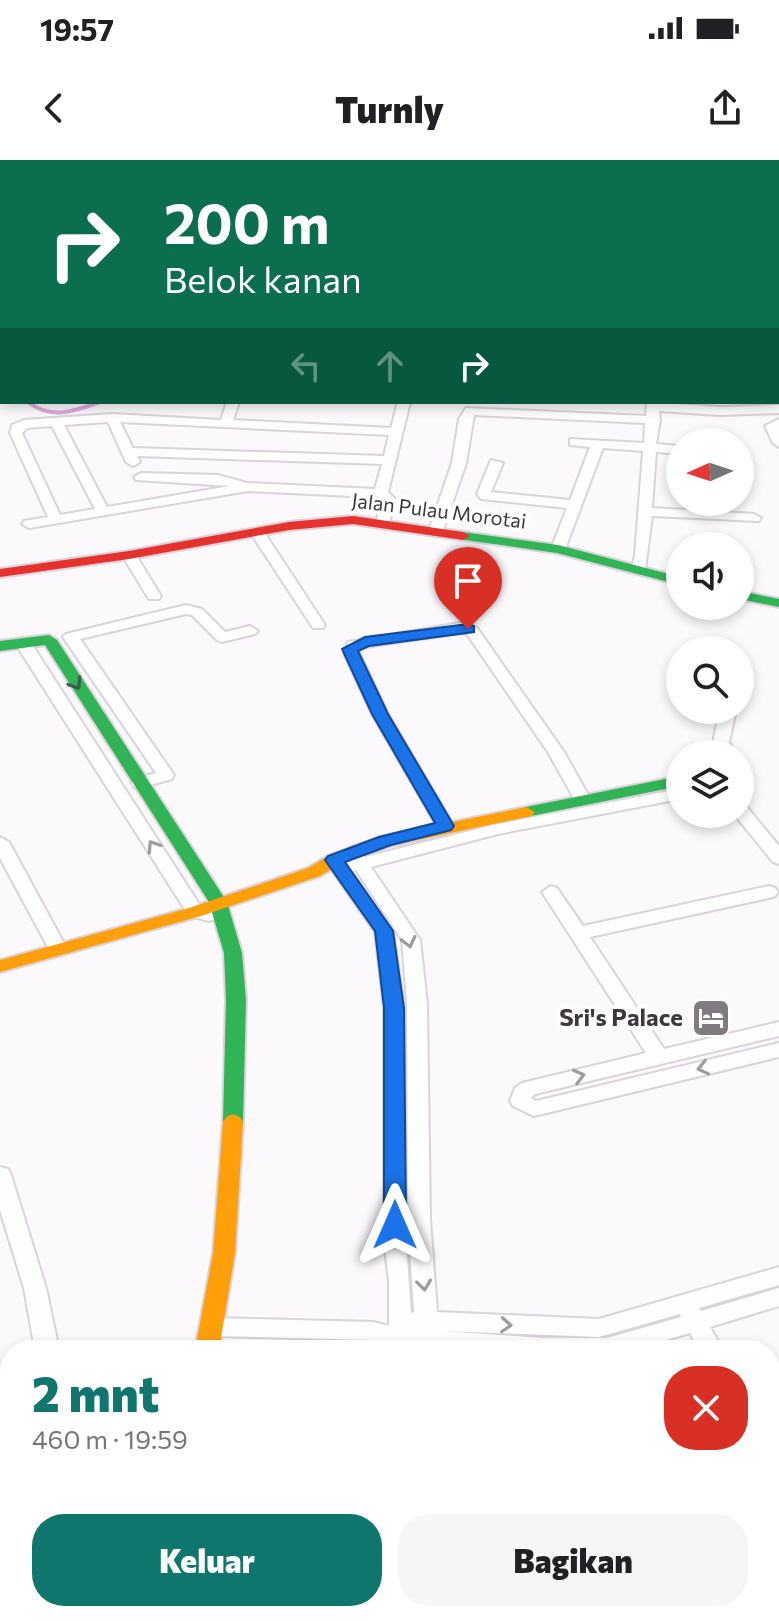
<!DOCTYPE html>
<html lang="id">
<head>
<meta charset="utf-8">
<style>
  :root { --surface:#fff; --page:#f6f6f6; --text:#202124; --muted:#757577; --accent:#0f766e }
  body { margin:0; font-family:Commissioner,sans-serif; background:var(--page); color:var(--text); height:100vh; display:flex; flex-direction:column; font-size:30px; white-space:nowrap }
  * { box-sizing:border-box; margin:0 }
  p { font-size:26px; color:var(--muted) }
  .icon { flex:none; width:44px; height:44px; fill:none; stroke:currentColor; stroke-width:2; stroke-linecap:round; stroke-linejoin:round }
  .map { position:relative; flex:1; overflow:hidden }
  .details { position:absolute; left:0px; top:1180px; width:780px; height:282px; display:flex; flex-direction:column; background:var(--surface); border-radius:32px 32px 0 0; box-shadow:0 4px 12px #0003 }
  .details>* { flex:none }
  .banner { position:absolute; left:0px; top:0px; width:780px; height:244px; box-shadow:0 4px 12px #0003; background:#0b6e4f; color:#fff; overflow:hidden }
  .needle { width:52px; rotate:267deg }
  .controls { position:absolute; left:666px; top:268px; display:grid; gap:16px }
  .controls a { display:grid; place-items:center; width:88px; height:88px; border-radius:50%; background:var(--surface); box-shadow:0 4px 12px #0003; font-size:40px }
  .pin { position:absolute; display:grid; place-items:center; width:68px; height:68px; color:#fff; margin:-82px -34px; border-radius:50% 50% 50% 0; rotate:-45deg; box-shadow:0 0 8px #0007 }
  .pin .icon { rotate:45deg }
  .me { position:absolute; width:88px; margin:-44px; rotate:0deg; stroke-linejoin:round; filter:drop-shadow(0 0 6px #0008) }
  .turn { display:flex; align-items:center; gap:28px; height:168px; padding:0 32px; font-size:36px }
  .turn .icon { width:104px; height:104px; stroke-width:2.5 }
  .turn b { display:block; font-size:56px; line-height:68px }
  .lanes { display:flex; align-items:center; height:76px; padding:0 32px; background:#0003; justify-content:center; gap:40px; direction:ltr }
  .lanes .off { opacity:.35 }
  .round { display:grid; place-items:center; flex:none; width:84px; height:84px; border-radius:32px; background:var(--page) }
  .overview { display:flex; align-items:center; justify-content:space-between; height:136px; padding:0 32px }
  h1 { font-size:48px; font-weight:800; line-height:60px; color:var(--accent) }
  .action { display:flex; gap:16px; margin-top:auto; padding:16px 32px }
  .action a { flex:1; height:92px; border-radius:32px; background:var(--accent); color:#fff; font-size:32px; font-weight:800; line-height:92px; text-align:center }
  .action a+a { background:var(--page); color:var(--text) }
  .status { display:flex; justify-content:space-between; align-items:center; height:56px; padding:0 40px; background:var(--surface); direction:ltr }
  .status svg { height:22px; fill:currentColor }
  header { display:flex; justify-content:space-between; align-items:center; height:104px; padding:0 32px; background:var(--surface); font-size:36px; font-weight:800 }
  .map>svg:first-child { display:block }
  .lines { fill:none; stroke-linecap:round; stroke-linejoin:round }
  .stream-far1 { stroke:#dca9db; stroke-width:3 }
  .stream { stroke:#dca9db; stroke-width:4 }
  .street-casing { stroke:#dad3da; stroke-width:4 }
  .fast-casing { stroke:#dad3da; stroke-width:4 }
  .slow-casing { stroke:#dad3da; stroke-width:4 }
  .jam-casing { stroke:#dad3da; stroke-width:4 }
  .street { fill:#fffeff; fill-rule:evenodd }
  .fast { fill:#30b455; fill-rule:evenodd }
  .slow { fill:#ff9f0a; fill-rule:evenodd }
  .jam { fill:#e5322d; fill-rule:evenodd }
  .oneway { stroke:#3a6147 }
  .oneway2 { stroke:#9f9a9f }
  .route { fill:#1a73e8; stroke:#114b97; stroke-width:2 }
  .labels { text-anchor:middle; stroke-width:8; stroke-linejoin:round; paint-order:stroke }
  .far-street-label { font-size:20px; fill:#3f353f; stroke:#fff }
  .poi-label { font-size:24px; font-weight:bold; fill:#3f353f; stroke:#fff; text-anchor:end }
</style>
</head>
<body>
<div class="status"><b>19:57</b><svg viewBox="0 0 49 12"><path d="M0 12V9h3v3zM5 12V6h3v6zM10 12V3h3v9zM15 12V0h3v12zM26 1h20v11H26zM47 4h2v5h-2z"/></svg></div>
<header><svg class="icon" aria-label="back" viewBox="0 0 24 24"><path d="M15 5l-7 7 7 7"/></svg>Turnly<svg class="icon" aria-label="share" viewBox="0 0 24 24"><path d="M12 15V3M7 8l5-5 5 5M5 13v7h14v-7"/></svg></header>
<div class="map">
<svg width="779" height="1461" viewBox="0 0 779 1461">
  <rect width="100%" height="100%" fill="#fcf9fc"/>
  <g class="lines">
    <!-- stream-far1 -->
    <polyline class="stream-far1" points="396,0 402,2"/>
    <!-- stream -->
    <path class="stream" d="M 28,242 C 51,260 75,251 100,242"/>
    <!-- street casing -->
    <g class="street-casing">
      <g id="street">
        <polygon points="89,0 99,0 101,2 91,2"/>
        <polygon points="588,0 597,0 599,2 586,2"/>
        <polygon points="778,42 779,42 778,49"/>
        <rect x="778" y="82" width="1" height="6"/>
        <rect x="778" y="143" width="1" height="7"/>
        <rect x="778" y="198" width="1" height="8"/>
        <polygon points="778,212 779,213 779,221 778,220"/>
        <path d="M 227,242 L 239,242 L 233,260 L 391,268 L 398,242 L 410,242 L 388,332 L 394,338 L 389,366 L 384,367 L 377,363 L 379,345 L 370,345 L 368,342 L 372,337 L 248,331 L 29,368 L 22,364 L 24,361 L 48,357 L 10,273 L 12,265 L 24,260 L 112,254 L 221,260 ZM 108,262 L 126,302 L 133,306 L 140,302 L 137,296 L 382,304 L 375,329 L 247,323 L 218,315 L 141,313 L 134,317 L 136,320 L 230,326 L 107,347 L 64,265 ZM 120,262 L 389,275 L 384,296 L 133,288 ZM 52,266 L 95,349 L 60,355 L 22,273 L 27,268 Z"/>
        <polygon points="647,242 720,247 779,245 779,253 720,255 659,251 660,260 656,284 680,286 680,294 656,292 652,348 754,354 761,358 759,361 652,356 645,410 643,413 633,413 631,410 635,396 643,291 603,288 565,389 563,392 553,392 551,389 567,348 481,339 477,334 491,300 503,303 491,332 570,340 590,287 570,285 570,279 644,283 645,263 474,255 466,303 443,370 436,374 429,370 452,303 459,259 466,248 646,256"/>
        <polygon points="779,259 779,287 773,283 765,266"/>
        <polygon points="257,368 262,369 325,465 323,468 313,468 311,465 250,372"/>
        <polygon points="129,391 134,392 161,436 159,439 149,439 147,436 122,395"/>
        <polygon points="186,445 202,449 225,472 250,466 258,471 255,474 222,482 217,480 192,455 186,454 80,479 174,615 172,619 140,628 134,627 132,623 134,619 156,613 63,477 66,474"/>
        <polygon points="460,463 477,468 564,592 591,640 589,644 577,644 548,592 467,474 460,473 360,488 360,494 388,554 454,666 451,670 439,670 372,554 344,494 348,482"/>
        <polygon points="23,478 31,483 201,747 215,751 218,755 215,759 209,761 189,756 15,483"/>
        <polygon points="720,550 736,550 729,582 735,594 719,594 713,582"/>
        <path d="M 680,629 L 680,639 L 498,674 L 371,707 L 420,780 L 427,844 L 430,1060 L 437,1152 L 599,1159 L 779,1107 L 779,1125 L 699,1148 L 701,1151 L 779,1128 L 779,1146 L 710,1167 L 723,1190 L 699,1190 L 690,1173 L 632,1190 L 435,1190 L 400,1188 L 373,1180 L 213,1176 L 205,1174 L 202,1167 L 205,1160 L 213,1158 L 373,1162 L 389,1166 L 389,1121 L 384,1082 L 384,848 L 375,772 L 325,700 L 328,696 L 340,696 L 344,702 L 349,701 L 344,693 L 353,687 L 359,689 L 365,697 L 498,664 ZM 356,710 L 402,780 L 407,844 L 408,1060 L 414,1152 L 411,1153 L 406,1082 L 404,848 L 393,771 L 351,712 ZM 680,1154 L 681,1157 L 607,1178 L 543,1178 L 443,1171 L 599,1177 Z"/>
        <polygon points="740,645 746,646 779,686 779,704 773,702 734,654 740,654"/>
        <polygon points="0,677 9,682 67,789 65,793 51,793 49,789 0,698"/>
        <polygon points="551,726 557,728 583,766 769,726 775,728 778,732 775,736 769,738 590,777 664,889 779,862 779,876 535,934 531,938 536,941 779,883 779,897 534,956 513,946 510,941 515,928 522,923 646,893 542,732"/>
        <polygon points="0,1007 8,1009 11,1015 46,1128 59,1190 35,1190 24,1128 0,1050"/>
        <polygon points="770,1285 779,1289 779,1323 770,1319"/>
        <polygon points="779,1341 779,1363 770,1366 770,1344"/>
        <polygon points="10,1448 10,1452 58,1452 60,1456 58,1461 0,1461 0,1451"/>
        <polygon points="179,1452 228,1452 232,1461 184,1461"/>
        <polygon points="283,1452 309,1452 306,1461 280,1461"/>
        <polygon points="475,1452 501,1452 499,1461 473,1461"/>
        <polygon points="640,1452 666,1452 670,1461 644,1461"/>
      </g>
    </g>
    <!-- fast casing -->
    <g class="fast-casing">
      <g id="fast">
        <rect x="0" y="122" width="2" height="6"/>
        <polygon points="463,372 558,385 680,417 680,425 557,393 458,379 456,376"/>
        <polygon points="740,431 779,439 779,447 740,439"/>
        <polygon points="49,475 57,480 227,742 242,793 246,840 243,962 240,967 226,967 223,962 226,840 224,793 209,742 45,485 0,491 0,481"/>
        <polygon points="680,616 680,626 526,657 517,652 526,647"/>
      </g>
    </g>
    <!-- slow casing -->
    <g class="slow-casing">
      <g id="slow">
        <polygon points="526,647 535,652 532,656 389,686 340,704 320,716 201,756 0,812 0,800 189,748 308,708 328,696 379,677"/>
        <polygon points="233,954 240,957 243,962 235,1093 219,1190 195,1190 213,1093 223,962 226,957"/>
      </g>
    </g>
    <!-- jam casing -->
    <g class="jam-casing">
      <polygon id="jam" points="353,356 463,372 470,376 463,380 353,364 289,370 129,399 0,417 0,409 129,391 289,362"/>
    </g>
    <!-- street -->
    <use href="#street" class="street"/>
    <!-- fast -->
    <use href="#fast" class="fast"/>
    <!-- slow -->
    <use href="#slow" class="slow"/>
    <!-- jam -->
    <use href="#jam" class="jam"/>
  </g>
  <!-- one-way arrows -->
  <defs><path id="oneway-chevron" d="M-2-3.5L2.5 0L-2 3.5" fill="none" stroke-width="1.6" stroke-linecap="round" stroke-linejoin="round" transform="scale(2)"/></defs>
  <use class="oneway" href="#oneway-chevron" transform="translate(76 524) rotate(57)"/>
  <g class="oneway2">
    <use href="#oneway-chevron" transform="translate(153 686) rotate(-123)"/>
    <use href="#oneway-chevron" transform="translate(409 782) rotate(76)"/>
    <use href="#oneway-chevron" transform="translate(703 908) rotate(167)"/>
    <use href="#oneway-chevron" transform="translate(579 916) rotate(-14)"/>
    <use href="#oneway-chevron" transform="translate(424 1125) rotate(83)"/>
    <use href="#oneway-chevron" transform="translate(506 1165) rotate(4)"/>
  </g>
  <!-- route -->
  <polygon class="route" points="468,464 474,466 474,472 369,486 358,491 388,554 454,666 451,670 391,685 345,702 393,771 404,848 406,1065 403,1071 395,1074 387,1071 384,1065 384,848 375,771 325,700 328,696 379,677 435,663 372,554 342,489 365,477"/>
  <!-- icons -->
  <defs>
    <g id="hotel-square" transform="scale(2)"><rect x="-9" y="-9" width="18" height="18" rx="4" fill="#817a81" stroke="#fff"/><path d="M-6-4.5h1.5V1H6V5H4.5V3h-9V5H-6ZM-4 0a1.8 1.8 0 1 1 3.6 0ZM.5 0V-2.5h3Q6-2.5 6 0Z" fill="#fff"/></g>
  </defs>
  <g fill-rule="evenodd">
    <use href="#hotel-square" x="711" y="858"/>
  </g>
  <g class="labels">
    <!-- far-street labels -->
    <g class="far-street-label">
      <text transform="translate(439 351) rotate(7)" y="7">Jalan Pulau Morotai</text>
    </g>
    <!-- poi labels -->
    <g class="poi-label">
      <text x="683" y="866">Sri's Palace</text>
    </g>
  </g>
</svg>
<div class="controls">
<a><svg class="needle" viewBox="-14 -14 28 28"><path d="M0-13l5 13h-10z" fill="#e53935"/><path d="M0 13l5-13h-10z" fill="#757577"/></svg></a>
<a><svg class="icon" aria-label="sound" viewBox="0 0 24 24"><path d="M4 9h4l5-4v14l-5-4H4zM17 9q2 3 0 6"/></svg></a>
<a><svg class="icon" aria-label="search" viewBox="0 0 24 24"><circle cx="10" cy="10" r="6"/><path d="M15 15l6 6"/></svg></a>
<a><svg class="icon" aria-label="layers" viewBox="0 0 24 24"><path d="M12 4l9 5-9 5-9-5zM3 14l9 5 9-5"/></svg></a>
</div>
<div class="pin" style="left:468px;top:469px;background:#d93025"><svg class="icon" aria-label="arrive" viewBox="0 0 24 24"><path d="M6 21V4h12l-3 4 3 4H6"/></svg></div>
<svg class="me" style="left:395px;top:1065px" viewBox="-20 -20 40 40"><path d="M0-17L14 15 0 8-14 15z" fill="#1a73e8" stroke="#fff" stroke-width="4"/></svg>
<div class="banner">
<div class="turn"><svg class="icon" aria-label="right" viewBox="0 0 24 24"><path d="M7 20v-9h11M14 6l5 5-5 5"/></svg><div><b>200 m</b>Belok kanan</div></div>
<div class="lanes"><svg class="icon off" aria-label="left" viewBox="0 0 24 24"><path d="M17 20v-9H6M10 6l-5 5 5 5"/></svg><svg class="icon off" aria-label="ahead" viewBox="0 0 24 24"><path d="M12 20V5M6 11l6-6 6 6"/></svg><svg class="icon" aria-label="right" viewBox="0 0 24 24"><path d="M7 20v-9h11M14 6l5 5-5 5"/></svg></div>
</div>
<section class="details">
<div class="overview"><div><h1>2 mnt</h1><p>460 m · 19:59</p></div><a class="round" style="background:#d93025;color:#fff"><svg class="icon" aria-label="close" viewBox="0 0 24 24"><path d="M6 6l12 12M18 6L6 18"/></svg></a></div>
<div class="action"><a>Keluar</a><a>Bagikan</a></div>
</section>
</div>
</body>
</html>
